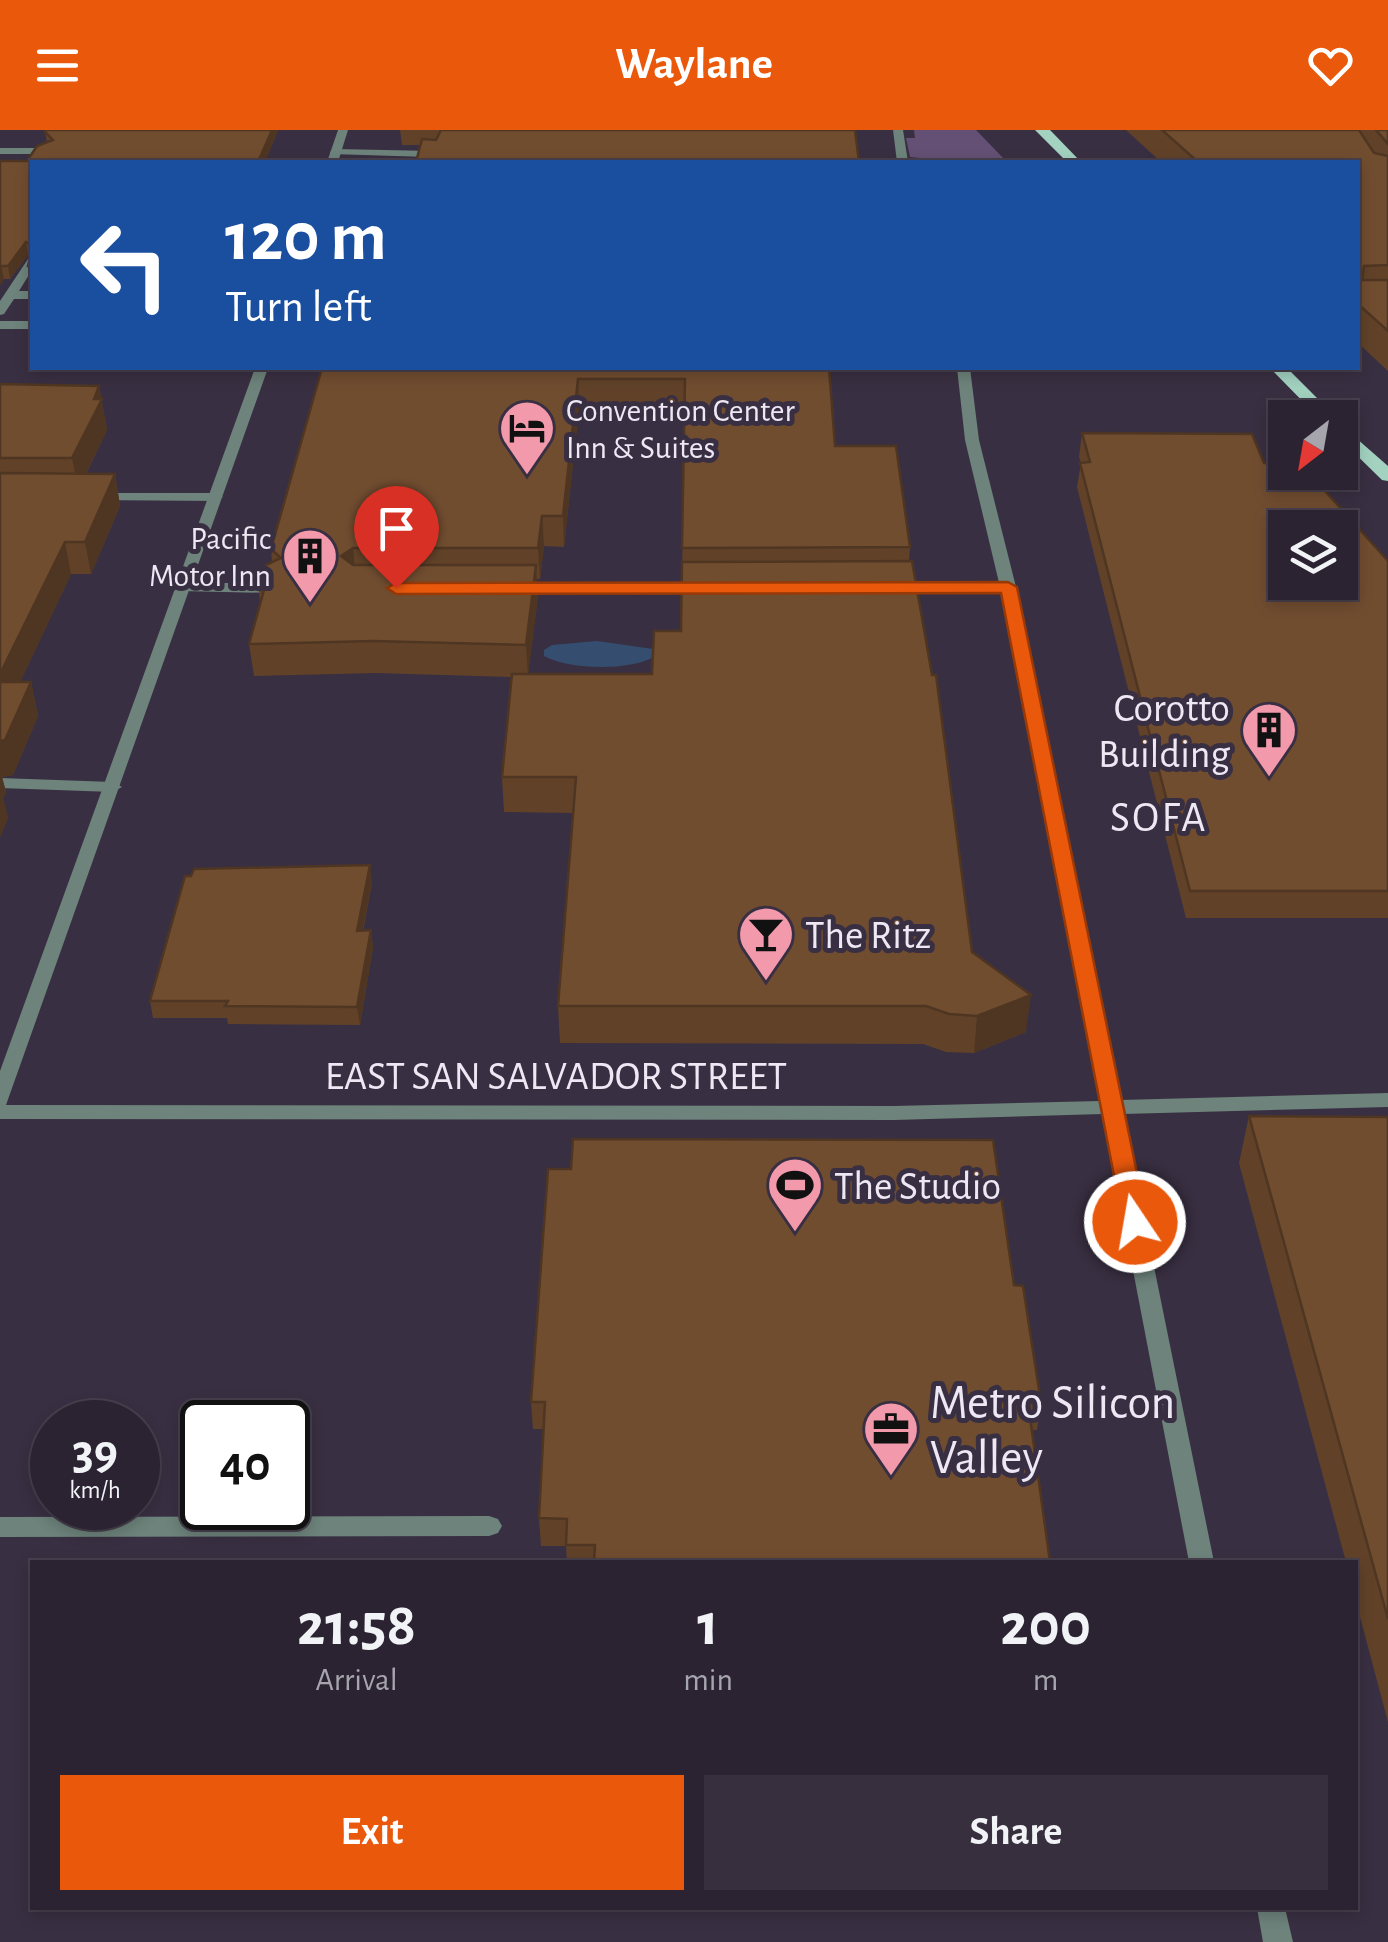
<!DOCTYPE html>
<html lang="en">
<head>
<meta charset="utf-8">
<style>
  :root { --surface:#2b2332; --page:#372f3e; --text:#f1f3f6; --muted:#a6a4ac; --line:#47404d; --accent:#ea580c }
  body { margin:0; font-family:"Alegreya Sans",sans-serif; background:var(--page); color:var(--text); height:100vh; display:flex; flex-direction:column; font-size:38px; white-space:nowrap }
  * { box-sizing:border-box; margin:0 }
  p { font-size:32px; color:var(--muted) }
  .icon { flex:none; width:55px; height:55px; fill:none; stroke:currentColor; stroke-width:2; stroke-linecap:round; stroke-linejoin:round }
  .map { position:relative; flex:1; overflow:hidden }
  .sheet { position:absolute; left:30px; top:1430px; width:1328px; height:350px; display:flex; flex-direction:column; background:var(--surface); border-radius:0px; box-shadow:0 5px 15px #0003,0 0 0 2px var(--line) }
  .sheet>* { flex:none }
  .hud { position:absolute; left:30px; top:30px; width:1330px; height:210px; border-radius:0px; box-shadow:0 5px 15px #0003,0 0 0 2px var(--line); background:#1a4fa0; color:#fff; overflow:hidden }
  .needle { width:65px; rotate:211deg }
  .controls { position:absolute; left:1268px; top:270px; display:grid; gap:20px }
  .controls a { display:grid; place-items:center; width:90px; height:90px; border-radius:0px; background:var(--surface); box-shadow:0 5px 15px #0003,0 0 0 2px var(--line); font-size:50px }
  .speed { position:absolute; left:30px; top:1270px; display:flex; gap:20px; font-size:50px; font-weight:700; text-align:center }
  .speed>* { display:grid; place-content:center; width:130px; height:130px; border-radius:50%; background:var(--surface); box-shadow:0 5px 15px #0003,0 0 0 2px var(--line); line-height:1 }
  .speed small { font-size:25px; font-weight:400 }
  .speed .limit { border:5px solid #111; border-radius:15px; background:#fff; color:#111 }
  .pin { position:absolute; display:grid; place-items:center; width:85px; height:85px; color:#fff; margin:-102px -42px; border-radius:50% 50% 50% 0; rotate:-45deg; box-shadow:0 0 10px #0007 }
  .pin .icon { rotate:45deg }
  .me { position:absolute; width:110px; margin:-55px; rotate:348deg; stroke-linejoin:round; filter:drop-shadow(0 0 8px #0008) }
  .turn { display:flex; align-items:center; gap:35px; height:210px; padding:0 30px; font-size:45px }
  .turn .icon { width:130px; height:130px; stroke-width:2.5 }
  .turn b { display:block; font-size:70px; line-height:85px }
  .eta { display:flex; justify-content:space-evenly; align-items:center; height:170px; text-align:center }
  .eta b { font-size:60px; font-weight:600; line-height:70px }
  .primary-button { display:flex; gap:20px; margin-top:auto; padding:20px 30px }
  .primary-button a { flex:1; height:115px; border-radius:0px; background:var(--accent); color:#fff; font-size:40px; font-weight:600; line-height:115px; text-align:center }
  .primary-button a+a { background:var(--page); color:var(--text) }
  header { display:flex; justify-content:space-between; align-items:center; height:130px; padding:0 30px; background:var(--accent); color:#fff; font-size:45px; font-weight:600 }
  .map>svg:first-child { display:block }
  .green { fill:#635074 }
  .water { fill:#354e6f }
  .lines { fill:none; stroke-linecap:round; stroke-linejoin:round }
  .service { fill:#6d837b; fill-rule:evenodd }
  .minor { fill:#6d837b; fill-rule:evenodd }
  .tertiary { fill:#6d837b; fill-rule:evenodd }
  .primary { fill:#a3d2c1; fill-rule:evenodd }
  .wall { fill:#614229; fill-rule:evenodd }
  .shaded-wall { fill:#4f3622 }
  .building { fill:#714d30; stroke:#4f3622; stroke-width:2.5; fill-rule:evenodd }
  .route { fill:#ea580c; stroke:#983908; stroke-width:2.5 }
  .labels { text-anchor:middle; stroke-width:10; stroke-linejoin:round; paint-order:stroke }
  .far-poi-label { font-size:32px; fill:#eee8f4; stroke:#392f42; text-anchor:start }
  .poi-label { font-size:40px; fill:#eee8f4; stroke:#392f42; text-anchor:start }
  .street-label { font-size:40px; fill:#eee8f4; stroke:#392f42 }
  .neighbourhood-label { font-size:42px; letter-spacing:2.5px; fill:#eee8f4; stroke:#392f42 }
  .near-poi-label { font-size:48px; fill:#eee8f4; stroke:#392f42; text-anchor:start }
</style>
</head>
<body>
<header><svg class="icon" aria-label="menu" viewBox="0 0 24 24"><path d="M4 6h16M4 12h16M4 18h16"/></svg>Waylane<svg class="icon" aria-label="heart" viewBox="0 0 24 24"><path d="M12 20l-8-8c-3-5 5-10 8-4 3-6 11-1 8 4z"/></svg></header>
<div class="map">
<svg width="1388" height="1812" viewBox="0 0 1388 1812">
  <rect width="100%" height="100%" fill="#392f42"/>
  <!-- green -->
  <polygon class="green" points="914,0 976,0 1007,32 921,32 920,28 910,27 906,8 915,8"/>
  <!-- water -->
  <path class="water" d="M 597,511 L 653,519 L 654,527 C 628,541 570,540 544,526 L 544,520 L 552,515 Z"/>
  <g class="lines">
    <!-- service -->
    <g class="service">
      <polygon points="0,18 47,18 52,21 47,24 0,24"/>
      <polygon points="335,19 434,21 439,24 436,32 426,32 427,27 331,24 330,22"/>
      <polygon points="28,129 32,129 32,140 19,161 32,161 32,169 14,169 4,184 0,185 0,171"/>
      <polygon points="93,363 216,363 223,367 216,371 88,370 88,364"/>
      <polygon points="1008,452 1016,457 1013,460 890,464 882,459 890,454"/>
      <polygon points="185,453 273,453 281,458 273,463 180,461 177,458"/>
      <polygon points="510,453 706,454 714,459 706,464 505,461 505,455"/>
      <polygon points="0,648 113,652 122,657 113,662 0,658"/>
      <polygon points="489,1386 498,1389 502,1396 498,1403 489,1406 0,1407 0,1387"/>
    </g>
    <!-- minor -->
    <rect class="minor" x="0" y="191" width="32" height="8"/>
    <!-- tertiary -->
    <g class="tertiary">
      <polygon points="338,0 348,0 338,32 327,32"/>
      <polygon points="893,0 903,0 908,32 897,32"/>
      <polygon points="255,238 268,238 6,975 894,976 1100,971 1000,457 965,310 957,238 970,238 979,310 1016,457 1120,970 1388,963 1388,977 1123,984 1214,1432 1189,1432 1103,984 894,990 0,989 0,941"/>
      <polygon points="1257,1778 1285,1778 1293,1812 1263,1812"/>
    </g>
    <!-- primary -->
    <g class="primary">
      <polygon points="1035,0 1050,0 1081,32 1067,32"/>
      <polygon points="1270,238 1287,238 1337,288 1319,288"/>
      <polygon points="1340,294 1388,336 1388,351 1382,350 1340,309"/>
    </g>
  </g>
  <!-- wall -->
  <g class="wall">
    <polygon points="46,0 278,0 265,32 32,32 32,149 31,149 28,136 31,127 28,125 10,149 4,149 0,155 0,31 27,31 47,12 45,2"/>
    <polygon points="400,0 855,0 420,15 402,15"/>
    <polygon points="1126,0 1388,0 1388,241 1358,213 1358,32 1161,32"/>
    <path d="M 322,238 L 829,238 L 835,316 L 910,417 L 909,431 L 972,822 L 1026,902 L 974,923 L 946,922 L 923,914 L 560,913 L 558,876 L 573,683 L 504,682 L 502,647 L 512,547 L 376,543 L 254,546 L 249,514 L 260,473 L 259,460 L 272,432 L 271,419 ZM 579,278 L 685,278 L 681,501 L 652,544 L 528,544 L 538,466 L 537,449 L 540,449 L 544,416 L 564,417 Z"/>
    <polygon points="0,254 99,256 107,300 86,344 115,344 120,376 91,444 71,444 20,552 31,552 38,586 13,645 2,647 6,662 3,668 8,688 0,707"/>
    <polygon points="1082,303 1264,333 1388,431 1388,788 1186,788 1077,357 1081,333 1079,327"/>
    <polygon points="372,753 363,801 371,800 373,818 360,895 228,894 227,888 153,888 150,871"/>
    <polygon points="1249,986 1388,987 1388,1592 1355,1468 1355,1432 1346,1432 1239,1033"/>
    <polygon points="1014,1155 1041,1273 1037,1300 1032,1300 1050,1432 567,1432 566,1416 541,1416 539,1388 543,1299 533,1299 531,1272"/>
  </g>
  <!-- shaded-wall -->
  <g class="shaded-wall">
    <polygon points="272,0 278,0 265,32 258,32"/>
    <polygon points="26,112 28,125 10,149 8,136"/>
    <polygon points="1,136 4,149 0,155 0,138"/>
    <polygon points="578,249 579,278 564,417 563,386"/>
    <polygon points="99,256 107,300 78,359 72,328"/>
    <polygon points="115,344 120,376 91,444 85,412"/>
    <polygon points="542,386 544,416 540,449 538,418"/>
    <polygon points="65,412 71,444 4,586 0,568 0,544"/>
    <polygon points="353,418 356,449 341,426"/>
    <polygon points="536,435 538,466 528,547 526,515"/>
    <polygon points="31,552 38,586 13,645 2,647 6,662 3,668 8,688 0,707 0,611"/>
    <polygon points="370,735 372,753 359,818 357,801"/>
    <polygon points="371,800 373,818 360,895 357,877"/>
    <polygon points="1031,865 1026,902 974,923 977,886"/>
  </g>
  <!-- building -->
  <g class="building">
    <polygon points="46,0 272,0 258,32 32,32 32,116 26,112 8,136 1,136 0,138 0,31 27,31 37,16 53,10 45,2"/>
    <polygon points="441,0 855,0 859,32 416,32 422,9 436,10"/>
    <polygon points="1162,0 1359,0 1374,23 1388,26 1388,135 1364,136 1362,150 1388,150 1388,201 1358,174 1358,32 1198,32"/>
    <polygon points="1376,0 1388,0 1388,14"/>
    <polygon points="32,119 32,136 28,136"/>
    <polygon points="322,238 829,238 835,316 896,316 910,417 682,418 685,249 578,249 563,386 542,386 538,418 353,418 341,426 353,435 536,435 526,515 373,511 249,514 264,460 259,460 266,435 281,428 271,419"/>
    <polygon points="0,254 99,256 94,269 102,269 72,328 0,328"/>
    <path d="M 1082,303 L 1252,304 L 1264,333 L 1285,333 L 1285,342 L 1308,342 L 1388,431 L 1388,761 L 1190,761 L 1080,333 L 1090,332 ZM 1285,398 L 1340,398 L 1340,452 L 1285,452 Z"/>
    <polygon points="0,343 115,344 85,412 65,412 0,544"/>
    <polygon points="912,431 932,545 936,545 972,822 1031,865 977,886 949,884 926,876 558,876 576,647 502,647 512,544 652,544 654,501 681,501 682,432"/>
    <polygon points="0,552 31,552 5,610 0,611"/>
    <polygon points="370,735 357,801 371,800 357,877 225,876 228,871 150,871 185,746 191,746 194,739"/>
    <polygon points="1249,986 1388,987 1388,1489"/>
    <polygon points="573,1009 993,1010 1014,1155 1023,1156 1041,1273 1028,1273 1050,1432 594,1432 595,1415 566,1415 567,1389 539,1388 545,1272 531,1272 548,1039 571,1039"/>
  </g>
  <!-- route -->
  <polygon class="route" points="1008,452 1017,457 1147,1092 1135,1101 1123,1092 1001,463 396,464 387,458 396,453"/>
  <!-- icons -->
  <defs>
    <g id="hotel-pin" transform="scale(2.875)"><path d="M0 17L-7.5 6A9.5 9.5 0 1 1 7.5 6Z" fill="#f29aac" stroke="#392f42"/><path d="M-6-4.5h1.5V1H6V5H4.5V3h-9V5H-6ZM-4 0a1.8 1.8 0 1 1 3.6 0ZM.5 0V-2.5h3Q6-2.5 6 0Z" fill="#111"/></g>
    <g id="building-pin" transform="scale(2.875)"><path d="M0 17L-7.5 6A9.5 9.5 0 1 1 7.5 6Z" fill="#f29aac" stroke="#392f42"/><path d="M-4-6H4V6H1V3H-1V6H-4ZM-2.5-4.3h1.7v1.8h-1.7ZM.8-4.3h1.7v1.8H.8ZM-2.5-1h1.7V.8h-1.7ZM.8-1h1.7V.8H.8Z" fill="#111"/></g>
    <g id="bar-pin" transform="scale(2.875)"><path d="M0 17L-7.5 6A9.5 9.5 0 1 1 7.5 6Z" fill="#f29aac" stroke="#392f42"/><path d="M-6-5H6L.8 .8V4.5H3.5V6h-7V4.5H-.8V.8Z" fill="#111"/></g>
    <g id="stadium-pin" transform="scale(2.875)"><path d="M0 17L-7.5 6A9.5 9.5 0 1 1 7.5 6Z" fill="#f29aac" stroke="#392f42"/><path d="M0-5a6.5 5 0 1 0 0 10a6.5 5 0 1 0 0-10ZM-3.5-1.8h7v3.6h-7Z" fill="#111"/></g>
    <g id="office-pin" transform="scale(2.875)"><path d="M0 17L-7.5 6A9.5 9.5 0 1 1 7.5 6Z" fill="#f29aac" stroke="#392f42"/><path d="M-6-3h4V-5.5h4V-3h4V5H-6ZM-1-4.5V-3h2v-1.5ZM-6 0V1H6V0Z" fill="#111"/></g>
  </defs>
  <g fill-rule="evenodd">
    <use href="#hotel-pin" x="527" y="298"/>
    <use href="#building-pin" x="310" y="426"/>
    <use href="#building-pin" x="1269" y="600"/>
    <use href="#bar-pin" x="766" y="804"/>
    <use href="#stadium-pin" x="795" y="1055"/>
    <use href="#office-pin" x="891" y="1299"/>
  </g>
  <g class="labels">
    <!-- far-poi labels -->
    <g class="far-poi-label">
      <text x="566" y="291">Convention Center<tspan x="566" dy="37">Inn &amp; Suites</tspan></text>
      <text x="271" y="419" text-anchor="end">Pacific<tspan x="271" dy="37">Motor Inn</tspan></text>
    </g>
    <!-- poi labels -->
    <g class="poi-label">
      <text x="1230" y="591" text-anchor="end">Corotto<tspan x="1230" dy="46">Building</tspan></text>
      <text x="805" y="818">The Ritz</text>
      <text x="834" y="1069">The Studio</text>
    </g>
    <!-- street labels -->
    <g class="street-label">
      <text x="556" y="959">EAST SAN SALVADOR STREET</text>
    </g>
    <!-- neighbourhood labels -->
    <g class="neighbourhood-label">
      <text x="1159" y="701">SOFA</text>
    </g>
    <!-- near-poi labels -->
    <g class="near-poi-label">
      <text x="930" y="1288">Metro Silicon<tspan x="930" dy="55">Valley</tspan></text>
    </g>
  </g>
</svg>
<div class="controls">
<a><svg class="needle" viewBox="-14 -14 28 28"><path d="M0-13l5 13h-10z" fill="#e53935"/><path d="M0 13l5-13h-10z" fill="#a6a4ac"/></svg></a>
<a><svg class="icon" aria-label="layers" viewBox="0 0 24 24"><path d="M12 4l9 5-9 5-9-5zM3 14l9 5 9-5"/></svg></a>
</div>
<div class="speed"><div>39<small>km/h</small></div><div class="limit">40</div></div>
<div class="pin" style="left:396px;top:458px;background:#d93025"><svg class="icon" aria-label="arrive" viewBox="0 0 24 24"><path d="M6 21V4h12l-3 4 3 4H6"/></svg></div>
<svg class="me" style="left:1135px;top:1092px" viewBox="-20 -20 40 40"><circle r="17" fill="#ea580c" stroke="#fff" stroke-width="3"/><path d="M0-11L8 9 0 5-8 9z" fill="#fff"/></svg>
<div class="hud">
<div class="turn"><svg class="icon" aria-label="left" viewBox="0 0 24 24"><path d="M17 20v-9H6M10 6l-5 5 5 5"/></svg><div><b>120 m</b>Turn left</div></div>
</div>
<section class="sheet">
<div class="eta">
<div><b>21:58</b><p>Arrival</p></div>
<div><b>1</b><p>min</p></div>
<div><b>200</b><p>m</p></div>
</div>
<div class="primary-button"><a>Exit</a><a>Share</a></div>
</section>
</div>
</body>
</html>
